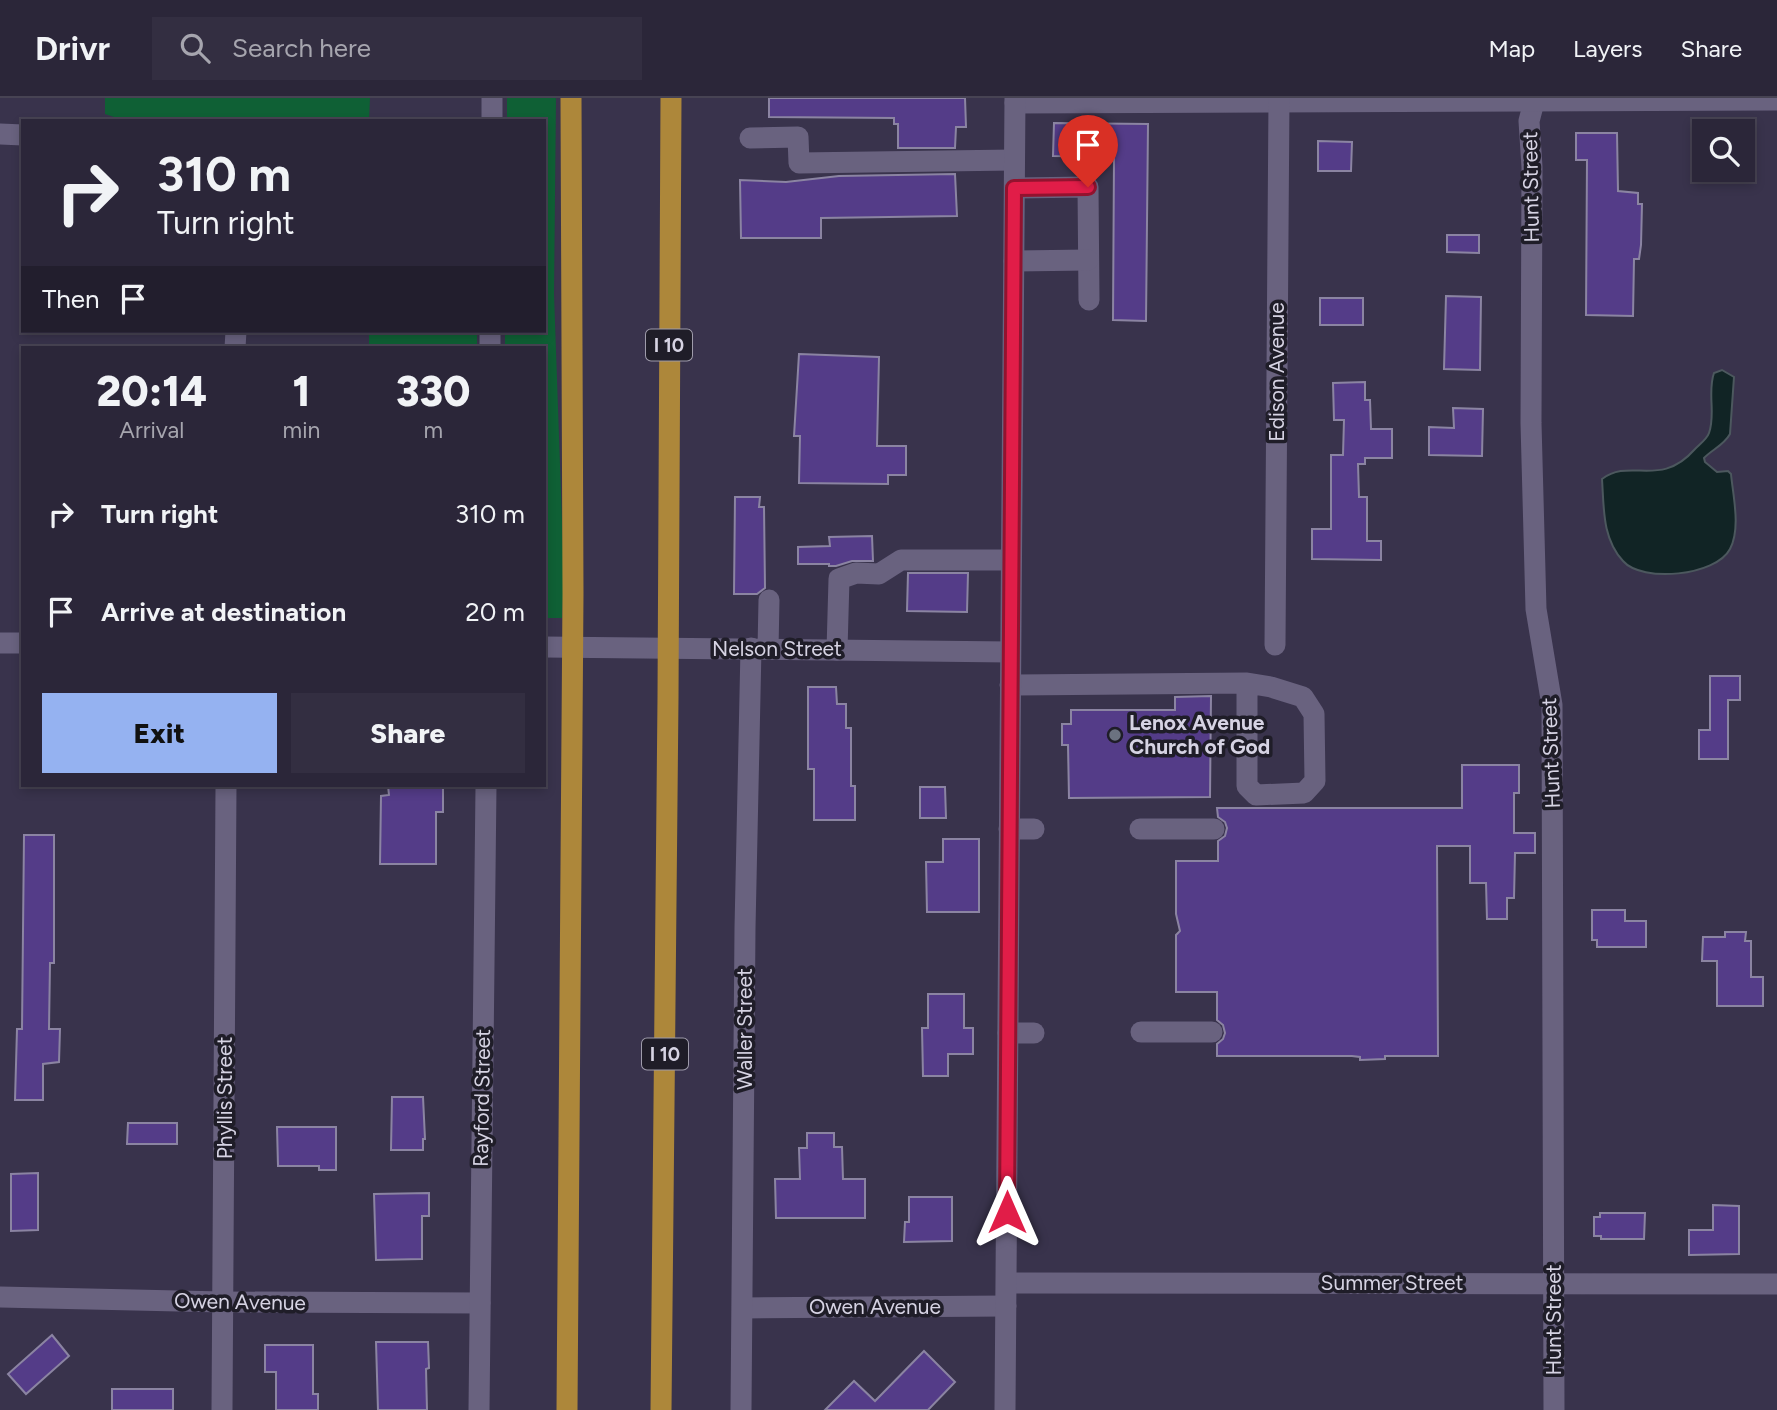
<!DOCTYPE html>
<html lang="en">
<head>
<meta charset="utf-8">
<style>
  :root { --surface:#2b2639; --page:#332e41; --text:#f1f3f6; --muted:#a6a5ae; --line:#474353; --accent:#95b2f1 }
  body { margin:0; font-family:Figtree,sans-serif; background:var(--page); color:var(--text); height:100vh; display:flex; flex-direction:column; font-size:26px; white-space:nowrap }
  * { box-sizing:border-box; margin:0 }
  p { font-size:23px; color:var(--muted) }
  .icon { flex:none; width:38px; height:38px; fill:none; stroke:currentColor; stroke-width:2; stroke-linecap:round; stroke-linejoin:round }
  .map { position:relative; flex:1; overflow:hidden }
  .panel { position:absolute; left:21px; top:248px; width:525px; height:441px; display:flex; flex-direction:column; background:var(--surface); border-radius:0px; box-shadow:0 4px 10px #0003,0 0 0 2px var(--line) }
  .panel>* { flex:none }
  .banner { position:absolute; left:21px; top:21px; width:525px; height:214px; border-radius:0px; box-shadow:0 4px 10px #0003,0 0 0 2px var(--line); background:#2b2639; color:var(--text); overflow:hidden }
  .buttons { position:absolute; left:1692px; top:21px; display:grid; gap:14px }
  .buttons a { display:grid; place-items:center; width:63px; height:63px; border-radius:0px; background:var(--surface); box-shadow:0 4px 10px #0003,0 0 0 2px var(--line); font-size:35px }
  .pin { position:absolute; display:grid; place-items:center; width:60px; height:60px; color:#fff; margin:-72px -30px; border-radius:50% 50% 50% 0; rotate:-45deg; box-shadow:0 0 7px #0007 }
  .pin .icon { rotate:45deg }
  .me { position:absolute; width:77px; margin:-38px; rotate:0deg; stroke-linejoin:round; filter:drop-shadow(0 0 5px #0008) }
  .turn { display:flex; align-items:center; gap:24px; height:147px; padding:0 21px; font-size:32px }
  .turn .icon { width:91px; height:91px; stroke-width:2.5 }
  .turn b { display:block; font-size:49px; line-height:60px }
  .then { display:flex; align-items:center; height:66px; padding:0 21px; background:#0003; gap:14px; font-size:26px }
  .eta { display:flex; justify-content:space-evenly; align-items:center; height:119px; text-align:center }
  .eta b { font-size:42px; font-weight:800; line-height:49px }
  .primary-button { display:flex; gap:14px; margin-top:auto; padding:14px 21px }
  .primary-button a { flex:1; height:80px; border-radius:0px; background:var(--accent); color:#111; font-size:28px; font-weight:800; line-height:80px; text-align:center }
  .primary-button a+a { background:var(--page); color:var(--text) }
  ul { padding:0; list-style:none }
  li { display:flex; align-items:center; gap:21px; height:98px; padding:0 21px }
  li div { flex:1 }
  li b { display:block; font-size:26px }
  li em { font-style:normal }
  header { display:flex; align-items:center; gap:42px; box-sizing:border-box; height:98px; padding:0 35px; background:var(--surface); border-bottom:2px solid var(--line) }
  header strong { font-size:33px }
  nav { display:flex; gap:38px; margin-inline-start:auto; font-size:24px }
  .search { width:490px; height:63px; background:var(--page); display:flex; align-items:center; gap:18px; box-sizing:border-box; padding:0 24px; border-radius:0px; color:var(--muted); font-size:26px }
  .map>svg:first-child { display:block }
  .green { fill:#0f6035 }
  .water { fill:#112425; stroke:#4c585e; stroke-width:2 }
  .building { fill:#543c88; stroke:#8b84a2; stroke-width:2 }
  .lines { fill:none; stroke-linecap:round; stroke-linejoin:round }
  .minor { stroke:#69627f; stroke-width:21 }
  .highway { stroke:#ad873a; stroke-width:21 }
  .route-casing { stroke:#92132f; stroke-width:18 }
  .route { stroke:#e11d48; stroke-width:12 }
  .worship-dot { fill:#6b7280; stroke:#1f1d28; stroke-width:2.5 }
  .labels { text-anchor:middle; stroke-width:7; stroke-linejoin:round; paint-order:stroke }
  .shield { fill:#1f1d28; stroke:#9f9cab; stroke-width:2 }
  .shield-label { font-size:19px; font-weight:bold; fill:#d6d3e3 }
  .street-label { font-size:21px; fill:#d6d3e3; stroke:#1f1d28 }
  .poi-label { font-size:21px; font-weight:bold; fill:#d6d3e3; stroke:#1f1d28; text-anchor:start }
</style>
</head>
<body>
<header>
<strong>Drivr</strong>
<div class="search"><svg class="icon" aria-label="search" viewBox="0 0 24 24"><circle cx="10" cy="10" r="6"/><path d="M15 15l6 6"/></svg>Search here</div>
<nav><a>Map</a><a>Layers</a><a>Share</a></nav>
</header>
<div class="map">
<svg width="1777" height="1312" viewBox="0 0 1777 1312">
  <rect width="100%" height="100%" fill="#39334c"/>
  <!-- green -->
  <g class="green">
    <polygon points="105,0 370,0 369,23 126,23 105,16"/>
    <polygon points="507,0 556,0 554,196 564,480 562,520 544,520 544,250 505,250 505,233 544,233 544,23 507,23"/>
    <rect x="369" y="233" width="108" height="17"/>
  </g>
  <!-- water -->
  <path class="water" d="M 1722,272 L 1734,279 L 1730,336 C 1724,347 1713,351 1704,360 L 1705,364 L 1717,374 L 1728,373 L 1731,376 C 1733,398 1741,430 1730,451 C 1716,478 1642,485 1623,463 C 1602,440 1604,410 1602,381 C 1631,359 1660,391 1695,351 C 1700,346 1707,341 1709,335 C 1716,316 1707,294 1714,275 Z"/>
  <!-- building -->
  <g class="building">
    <polygon points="769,0 965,0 966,29 956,29 955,50 898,50 898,26 894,26 894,20 769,19"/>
    <polygon points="1054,25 1148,26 1146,223 1113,222 1114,59 1053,58"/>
    <polygon points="1576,35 1617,35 1618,93 1638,95 1638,106 1642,106 1641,147 1639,161 1634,161 1633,218 1586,217 1587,62 1576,62"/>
    <polygon points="1318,43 1352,44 1351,73 1318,73"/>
    <polygon points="955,76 957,118 821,120 821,140 741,140 740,82 786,84 839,78"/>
    <polygon points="1447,137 1479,137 1479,155 1447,154"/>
    <polygon points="1446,198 1481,199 1480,272 1444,271"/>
    <rect x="1320" y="200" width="43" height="27"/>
    <polygon points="799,256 879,259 877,348 906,348 906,377 888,377 888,386 799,385 800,338 794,338"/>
    <polygon points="1365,284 1365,302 1370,302 1371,331 1392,331 1392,360 1365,360 1365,366 1358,366 1359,399 1367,399 1367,443 1381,443 1381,462 1312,461 1312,431 1331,431 1331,357 1343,357 1344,322 1334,322 1333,285"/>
    <polygon points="1453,310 1483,311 1482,358 1429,357 1429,329 1454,330"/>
    <polygon points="735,399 760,399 759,409 764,409 765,490 757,496 734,496"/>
    <polygon points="872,438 873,463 852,463 836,468 829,468 829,466 798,466 798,449 830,448 829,439"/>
    <polygon points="908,475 968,475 967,514 907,513"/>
    <polygon points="1710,578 1740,578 1740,602 1728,602 1728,661 1699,661 1699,632 1710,632"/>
    <polygon points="808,589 836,589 837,606 846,606 846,630 851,630 851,688 855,688 855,722 814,722 814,671 808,671"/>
    <polygon points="1211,598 1210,699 1069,700 1068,647 1062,647 1062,626 1071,626 1071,612 1175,612 1175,599"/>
    <polygon points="1462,667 1519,667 1519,695 1514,695 1514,735 1535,735 1535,755 1515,755 1514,800 1507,800 1507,821 1487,821 1486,785 1470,785 1470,748 1437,748 1438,958 1385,958 1385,961 1360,962 1360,959 1352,958 1217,958 1217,946 1223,941 1225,935 1223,927 1217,922 1217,894 1176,894 1176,837 1180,833 1176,816 1176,763 1218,763 1218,743 1225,738 1227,730 1225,724 1218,719 1217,710 1462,710"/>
    <polygon points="388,688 443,688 443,714 436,714 436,766 380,766 381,698 389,697"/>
    <polygon points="920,689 945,689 946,720 920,720"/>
    <polygon points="24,737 54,737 54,865 50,865 49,931 60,931 59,964 43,966 43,1002 15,1002 17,931 22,931"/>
    <polygon points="943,741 979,741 979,814 927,814 926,764 943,764"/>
    <polygon points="1592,812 1625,812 1625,823 1646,823 1646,849 1597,849 1597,842 1592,842"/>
    <polygon points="1725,834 1746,834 1745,843 1751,843 1751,879 1763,879 1763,908 1717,908 1717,863 1702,863 1703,839 1725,839"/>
    <polygon points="928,896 964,896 964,930 973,930 973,956 948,956 948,978 923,978 922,930 928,930"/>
    <polygon points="392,999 423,999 425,1041 423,1041 423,1052 391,1052"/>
    <polygon points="128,1025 177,1025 177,1046 127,1046"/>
    <polygon points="277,1029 336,1029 336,1072 319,1072 319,1068 278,1068"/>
    <polygon points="807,1035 834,1035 834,1049 842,1049 843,1081 865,1081 865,1120 776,1120 775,1081 800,1081 799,1050 807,1050"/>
    <polygon points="38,1075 38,1132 11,1133 11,1076"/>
    <polygon points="429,1095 429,1118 422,1118 422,1161 376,1162 374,1096"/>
    <polygon points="909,1099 952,1099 952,1143 904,1144 905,1124 909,1124"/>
    <polygon points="1713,1107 1739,1108 1739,1156 1689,1157 1689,1132 1713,1132"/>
    <polygon points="1600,1115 1645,1115 1644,1141 1601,1141 1601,1138 1594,1138 1594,1119 1600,1119"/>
    <polygon points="52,1237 69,1258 26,1296 8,1276"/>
    <polygon points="376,1244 428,1244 429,1270 426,1271 427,1312 378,1312"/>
    <polygon points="265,1247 313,1247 313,1296 318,1296 318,1312 276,1312 276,1274 265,1274"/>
    <polygon points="924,1253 955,1284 928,1312 825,1312 854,1283 875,1303"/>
    <rect x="112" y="1291" width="61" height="21"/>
  </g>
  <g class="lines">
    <!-- minor -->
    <g class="minor">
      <polyline points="1535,0 1529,23 1532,69 1531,325 1536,511 1552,607 1554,1312"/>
      <polyline points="1015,5 1777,2"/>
      <polyline points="492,23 492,0"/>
      <polyline points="0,36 23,37"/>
      <polyline points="750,40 798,39 799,65 1014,62"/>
      <polyline points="1015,90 1088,89 1089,202"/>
      <polyline points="1014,163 1088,162"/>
      <polyline points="235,250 236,233"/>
      <polyline points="490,250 490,233"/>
      <polyline points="0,545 23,545"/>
      <polyline points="1275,547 1279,0"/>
      <polyline points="544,549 1010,554"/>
      <polyline points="768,551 769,502"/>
      <polyline points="837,552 839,481 856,475 879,476 901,462 1011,462"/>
      <polyline points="1010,587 1247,585 1271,589 1303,599 1314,616 1315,683 1304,695 1256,697 1247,688 1247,585"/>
      <polyline points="1009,731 1034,731"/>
      <polyline points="1140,731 1214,731"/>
      <polyline points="1141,934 1212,934"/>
      <polyline points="1008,935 1034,935"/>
      <polyline points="1007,1185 1777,1186"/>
      <polyline points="0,1199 223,1204 480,1205"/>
      <polyline points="743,1210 1006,1208"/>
      <polyline points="222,1312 226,688"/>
      <polyline points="479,1312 486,688"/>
      <polyline points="741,1312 745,830 751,550"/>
      <polyline points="1005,1312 1015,0"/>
    </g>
    <!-- highway -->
    <g class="highway">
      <polyline points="567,1312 573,496 571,0"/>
      <polyline points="661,1312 668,600 671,0"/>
    </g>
  </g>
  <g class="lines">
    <!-- route casing -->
    <g class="route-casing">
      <polyline id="route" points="1007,1114 1014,90 1088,89"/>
    </g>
    <!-- route -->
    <use href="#route" class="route"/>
  </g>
  <!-- markers -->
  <circle class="worship-dot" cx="1115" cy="637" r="7"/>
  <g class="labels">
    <!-- shield labels -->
    <g class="shield">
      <rect x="646" y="231.5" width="46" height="31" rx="5"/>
      <rect x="642" y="940.5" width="46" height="31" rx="5"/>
    </g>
    <g class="shield-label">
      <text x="669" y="254">I 10</text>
      <text x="665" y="963">I 10</text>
    </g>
    <!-- street labels -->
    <g class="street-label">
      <text transform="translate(1531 89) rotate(-91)" y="7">Hunt Street</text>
      <text transform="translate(1277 274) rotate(-90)" y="7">Edison Avenue</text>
      <text x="777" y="558">Nelson Street</text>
      <text transform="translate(1551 655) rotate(-92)" y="7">Hunt Street</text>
      <text transform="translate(745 931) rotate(-90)" y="7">Waller Street</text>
      <text transform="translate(225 1000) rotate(-90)" y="7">Phyllis Street</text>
      <text transform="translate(482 1000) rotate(-89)" y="7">Rayford Street</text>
      <text x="1392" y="1192">Summer Street</text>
      <text transform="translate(240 1204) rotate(1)" y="7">Owen Avenue</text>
      <text x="875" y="1216">Owen Avenue</text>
      <text transform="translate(1554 1222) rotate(-90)" y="7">Hunt Street</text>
    </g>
    <!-- poi labels -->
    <g class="poi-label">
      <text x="1129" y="632">Lenox Avenue<tspan x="1129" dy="24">Church of God</tspan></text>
    </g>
  </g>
</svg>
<div class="buttons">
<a><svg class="icon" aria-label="search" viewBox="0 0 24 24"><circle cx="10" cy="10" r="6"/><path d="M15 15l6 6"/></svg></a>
</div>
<div class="pin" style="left:1088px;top:89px;background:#d93025"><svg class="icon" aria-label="arrive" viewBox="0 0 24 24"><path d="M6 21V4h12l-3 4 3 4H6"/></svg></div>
<svg class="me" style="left:1007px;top:1114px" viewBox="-20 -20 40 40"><path d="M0-17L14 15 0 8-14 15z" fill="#e11d48" stroke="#fff" stroke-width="4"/></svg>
<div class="banner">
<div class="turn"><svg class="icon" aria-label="right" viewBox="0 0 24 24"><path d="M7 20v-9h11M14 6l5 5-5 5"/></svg><div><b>310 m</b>Turn right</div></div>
<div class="then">Then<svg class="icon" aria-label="arrive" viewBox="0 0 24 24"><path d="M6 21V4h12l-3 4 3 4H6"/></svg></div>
</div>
<section class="panel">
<div class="eta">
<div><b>20:14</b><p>Arrival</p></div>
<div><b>1</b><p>min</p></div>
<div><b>330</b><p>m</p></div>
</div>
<ul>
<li><svg class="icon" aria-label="right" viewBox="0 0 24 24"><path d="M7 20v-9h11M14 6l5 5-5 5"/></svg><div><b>Turn right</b></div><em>310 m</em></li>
<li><svg class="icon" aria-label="arrive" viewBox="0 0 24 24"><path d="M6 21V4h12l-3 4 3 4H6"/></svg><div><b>Arrive at destination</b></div><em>20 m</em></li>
</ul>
<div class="primary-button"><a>Exit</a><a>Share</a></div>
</section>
</div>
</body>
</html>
